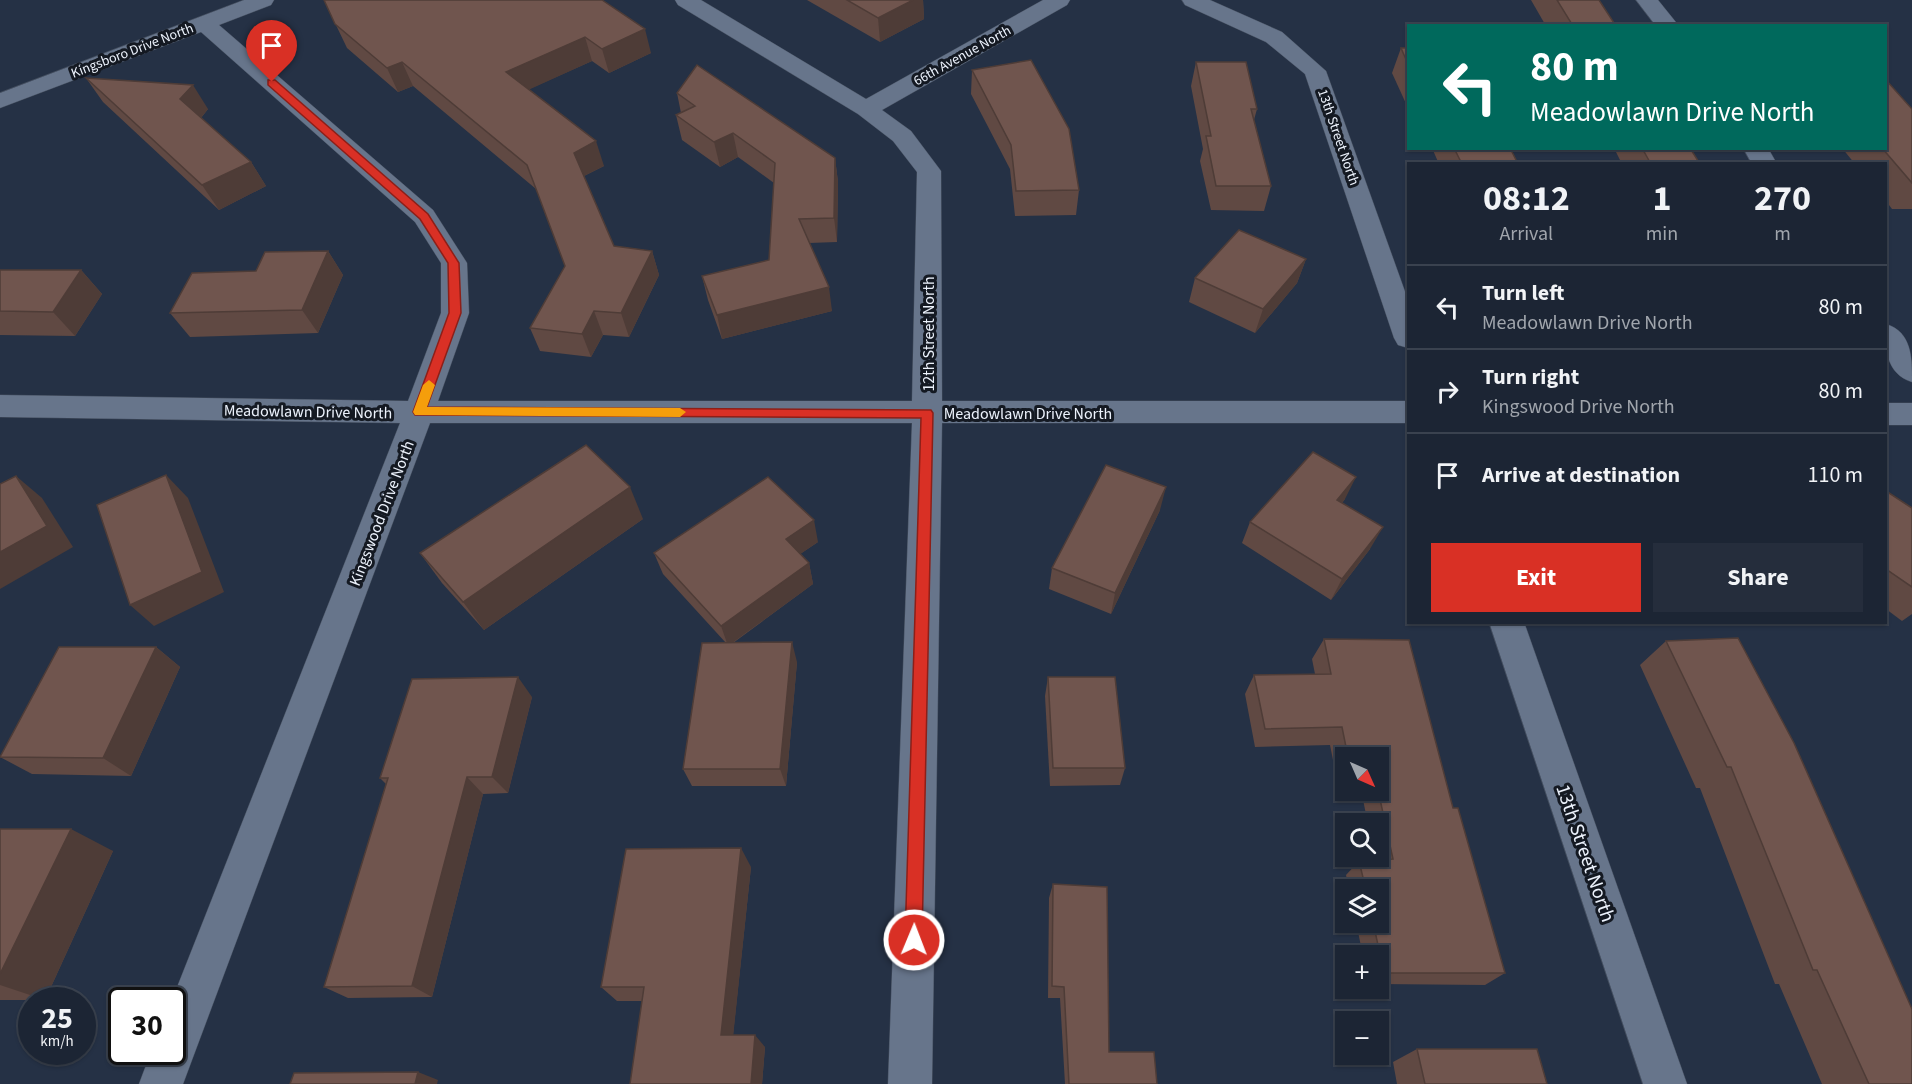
<!DOCTYPE html>
<html lang="en">
<head>
<meta charset="utf-8">
<style>
  :root { --surface:#1c2534; --page:#252d3c; --text:#f1f3f6; --muted:#a0a5ac; --line:#3a424f; --accent:#d93025 }
  body { margin:0; font-family:"Source Sans 3",sans-serif; background:var(--page); color:var(--text); height:100vh; display:flex; flex-direction:column; font-size:22px; white-space:nowrap }
  * { box-sizing:border-box; margin:0 }
  p { font-size:20px; color:var(--muted) }
  .icon { flex:none; width:33px; height:33px; fill:none; stroke:currentColor; stroke-width:2; stroke-linecap:round; stroke-linejoin:round }
  .map { position:relative; flex:1; overflow:hidden }
  .drawer { position:absolute; left:1407px; top:162px; width:480px; height:462px; display:flex; flex-direction:column; background:var(--surface); border-radius:0px; box-shadow:0 2px 4px #0004,0 0 0 2px var(--line) }
  .drawer>* { flex:none }
  .guide { position:absolute; left:1407px; top:24px; width:480px; height:126px; border-radius:0px; box-shadow:0 2px 4px #0004,0 0 0 2px var(--line); background:#00695c; color:#fff; overflow:hidden }
  .needle { width:39px; rotate:135deg }
  .tools { position:absolute; left:1335px; top:747px; display:grid; gap:12px }
  .tools a { display:grid; place-items:center; width:54px; height:54px; border-radius:0px; background:var(--surface); box-shadow:0 2px 4px #0004,0 0 0 2px var(--line); font-size:30px }
  .speed { position:absolute; left:18px; top:987px; display:flex; gap:12px; font-size:30px; font-weight:700; text-align:center }
  .speed>* { display:grid; place-content:center; width:78px; height:78px; border-radius:50%; background:var(--surface); box-shadow:0 2px 4px #0004,0 0 0 2px var(--line); line-height:1 }
  .speed small { font-size:15px; font-weight:400 }
  .speed .limit { border:3px solid #111; border-radius:9px; background:#fff; color:#111 }
  .pin { position:absolute; display:grid; place-items:center; width:51px; height:51px; color:#fff; margin:-62px -26px; border-radius:50% 50% 50% 0; rotate:-45deg; box-shadow:0 0 6px #0007 }
  .pin .icon { rotate:45deg }
  .me { position:absolute; width:66px; margin:-33px; rotate:1deg; stroke-linejoin:round; filter:drop-shadow(0 0 4px #0008) }
  .turn { display:flex; align-items:center; gap:21px; height:126px; padding:0 24px; font-size:27px }
  .turn .icon { width:78px; height:78px; stroke-width:2.5 }
  .turn b { display:block; font-size:42px; line-height:51px }
  .eta { display:flex; justify-content:space-evenly; align-items:center; height:102px; text-align:center }
  .eta b { font-size:36px; font-weight:700; line-height:42px }
  .action { display:flex; gap:12px; margin-top:auto; padding:12px 24px }
  .action a { flex:1; height:69px; border-radius:0px; background:var(--accent); color:#fff; font-size:24px; font-weight:700; line-height:69px; text-align:center }
  .action a+a { background:var(--page); color:var(--text) }
  ul { padding:0; list-style:none }
  li { display:flex; align-items:center; gap:18px; height:84px; padding:0 24px; border-top:2px solid var(--line) }
  li div { flex:1 }
  li b { display:block; font-size:22px }
  li em { font-style:normal }
  .map>svg:first-child { display:block }
  .lines { fill:none; stroke-linecap:round; stroke-linejoin:round }
  .street-casing { stroke:#434d5d; stroke-width:1 }
  .street { fill:#67758b; fill-rule:evenodd }
  .wall { fill:#604943 }
  .shaded-wall { fill:#4e3c37 }
  .building { fill:#70554e; stroke:#4e3c37; stroke-width:1.5 }
  .route { fill:#d93025; stroke:#8d1f18; stroke-width:1.5 }
  .slow { fill:#f59e0b }
  .labels { text-anchor:middle; stroke-width:6; stroke-linejoin:round; paint-order:stroke }
  .far-street-label { font-size:14px; fill:#ecf2fc; stroke:#141922 }
  .street-label { font-size:16px; fill:#ecf2fc; stroke:#141922 }
  .near-street-label { font-size:20px; fill:#ecf2fc; stroke:#141922 }
</style>
</head>
<body>
<div class="map">
<svg width="1912" height="1084" viewBox="0 0 1912 1084">
  <rect width="100%" height="100%" fill="#253145"/>
  <g class="lines">
    <!-- street casing -->
    <g class="street-casing">
      <g id="street">
        <polygon points="244,0 274,0 271,5 219,25 433,210 467,263 469,313 438,401 912,401 917,172 893,141 858,114 678,5 675,0 701,0 866,99 1043,0 1070,0 1067,5 882,110 911,131 941,171 942,401 1408,401 1408,423 942,423 932,1084 888,1084 912,423 430,423 183,1084 139,1084 151,1052 172,1052 172,1000 400,423 0,417 0,395 408,401 441,313 441,263 415,222 201,32 0,108 0,93"/>
        <polygon points="1182,0 1210,0 1282,32 1326,71 1408,300 1408,348 1398,345 1394,338 1305,74 1266,42 1185,5"/>
        <polygon points="1636,0 1658,0 1679,26 1656,26"/>
        <polygon points="1743,148 1768,148 1777,164 1752,164"/>
        <path d="M 1886,324 C 1912,332 1912,358 1912,382 C 1886,374 1884,347 1886,324 Z"/>
        <rect x="1886" y="403" width="26" height="22"/>
        <polygon points="1489,622 1524,622 1687,1084 1643,1084"/>
      </g>
    </g>
    <!-- street -->
    <use href="#street" class="street"/>
  </g>
  <!-- wall -->
  <g class="wall">
    <polygon points="324,0 602,0 651,53 609,73 592,61 529,89 604,166 584,176 614,246 652,251 659,275 629,337 603,335 591,357 540,351 530,328 565,266 536,189 413,86 398,92 347,48"/>
    <polygon points="807,0 923,0 924,19 880,42"/>
    <polygon points="1531,0 1599,0 1616,26 1546,26"/>
    <polygon points="1401,48 1408,48 1408,108 1392,73"/>
    <polygon points="1196,62 1257,109 1254,120 1271,186 1264,211 1211,210 1200,161 1203,149 1191,86"/>
    <polygon points="972,70 1079,190 1076,215 1015,216 1010,169 971,94"/>
    <polygon points="86,78 208,109 201,118 251,162 266,186 219,210 103,102"/>
    <polygon points="677,93 835,158 838,182 837,242 809,243 832,311 722,339 708,300 702,276 769,260 774,183 738,157 720,167 682,140 676,115 681,113"/>
    <polygon points="1912,109 1912,209 1892,209 1886,201 1886,164 1855,164 1842,148 1886,148"/>
    <polygon points="1432,148 1510,148 1518,164 1439,164"/>
    <polygon points="1614,148 1690,148 1700,164 1622,164"/>
    <polygon points="328,251 343,275 318,333 190,337 170,313 256,271"/>
    <polygon points="1306,259 1297,283 1255,333 1189,302 1195,278"/>
    <polygon points="0,270 81,270 102,294 75,336 0,335"/>
    <polygon points="1886,491 1912,508 1912,614 1902,621 1886,609"/>
    <polygon points="1345,499 1342,503 1370,549 1331,600 1242,543 1250,522"/>
    <polygon points="1160,510 1111,614 1049,589 1052,568"/>
    <polygon points="643,519 484,630 442,583 420,553"/>
    <polygon points="818,542 800,554 809,563 813,584 733,643 797,662 786,786 692,786 683,769 726,643 663,574 654,553"/>
    <polygon points="1324,639 1453,808 1505,973 1485,985 1378,984 1378,956 1363,956 1356,922 1378,922 1378,890 1349,890 1346,875 1359,861 1375,860 1374,856 1378,856 1378,824 1368,824 1361,790 1378,790 1378,758 1346,758 1346,770 1335,770 1330,745 1255,747 1245,694 1254,675 1315,674 1312,659"/>
    <polygon points="1666,641 1912,1084 1822,1084 1779,984 1775,984 1700,788 1696,788 1640,665"/>
    <polygon points="156,647 180,667 131,776 32,774 0,757"/>
    <polygon points="1048,677 1125,768 1120,785 1050,786 1045,696"/>
    <polygon points="532,697 508,793 483,794 432,997 348,998 324,987 386,784 380,778"/>
    <polygon points="0,829 113,851 45,1000 0,1000"/>
    <polygon points="751,867 733,1035 765,1047 762,1084 630,1084 642,1001 617,1001 601,987"/>
    <polygon points="1053,884 1109,1052 1157,1084 1065,1084 1060,998 1048,998 1049,898"/>
    <polygon points="1417,1049 1547,1084 1397,1084 1393,1062"/>
  </g>
  <!-- shaded-wall -->
  <g class="shaded-wall">
    <polygon points="913,0 923,0 924,19 880,42 878,18"/>
    <polygon points="645,29 651,53 609,73 602,49"/>
    <polygon points="585,37 592,61 515,96 506,72"/>
    <polygon points="402,62 413,86 398,92 387,68"/>
    <polygon points="193,85 208,109 196,124 180,99"/>
    <polygon points="733,133 738,157 720,167 714,142"/>
    <polygon points="596,141 604,166 582,177 574,153"/>
    <polygon points="835,158 838,182 837,242 834,218"/>
    <polygon points="251,162 266,186 219,210 202,185"/>
    <polygon points="328,251 343,275 318,333 302,310"/>
    <polygon points="652,251 659,275 629,337 621,313"/>
    <polygon points="1306,259 1297,283 1255,333 1263,309"/>
    <polygon points="81,270 102,294 75,336 53,312"/>
    <polygon points="829,287 832,311 722,339 717,315"/>
    <polygon points="594,311 603,335 591,357 582,334"/>
    <polygon points="166,475 188,498 224,592 154,626 130,605"/>
    <polygon points="16,476 42,498 73,547 0,589 0,552"/>
    <polygon points="1356,477 1345,499 1327,522 1337,500"/>
    <polygon points="630,487 643,519 484,630 463,602"/>
    <polygon points="1166,487 1160,510 1111,614 1115,593"/>
    <polygon points="814,520 818,542 790,561 786,539"/>
    <polygon points="1383,527 1370,549 1331,600 1342,579"/>
    <polygon points="809,563 813,584 728,646 721,626"/>
    <polygon points="792,642 797,662 786,786 780,769"/>
    <polygon points="156,647 180,667 131,776 103,758"/>
    <polygon points="518,677 532,697 508,793 492,777"/>
    <polygon points="467,777 483,794 432,997 412,986"/>
    <polygon points="71,829 113,851 45,1000 0,985 0,974"/>
    <polygon points="741,848 751,867 732,1047 721,1035"/>
    <polygon points="755,1035 765,1047 762,1084 751,1084"/>
    <polygon points="418,1072 438,1080 437,1084 415,1084"/>
  </g>
  <!-- building -->
  <g class="building">
    <polygon points="324,0 602,0 645,29 602,49 585,37 506,72 596,141 574,153 614,246 652,251 621,313 594,311 582,334 530,328 565,266 527,165 402,62 387,68 335,24"/>
    <polygon points="847,0 913,0 878,18"/>
    <polygon points="1557,0 1599,0 1616,26 1573,26"/>
    <polygon points="1401,48 1408,48 1408,64"/>
    <polygon points="1031,60 1069,129 1079,190 1016,191 1011,145 972,70"/>
    <polygon points="1196,62 1246,62 1257,109 1251,109 1271,186 1216,186 1206,136 1211,136"/>
    <polygon points="697,65 835,158 834,218 799,219 829,287 717,315 702,276 769,260 775,163 733,133 714,142 676,115 695,106 677,93"/>
    <polygon points="86,78 193,85 180,99 251,162 202,185"/>
    <polygon points="1886,80 1912,109 1912,183 1882,148 1886,148"/>
    <polygon points="1454,148 1510,148 1518,164 1462,164"/>
    <polygon points="1642,148 1690,148 1700,164 1651,164"/>
    <polygon points="1239,230 1306,259 1263,309 1195,278"/>
    <polygon points="328,251 302,310 170,313 192,273 256,271 265,252"/>
    <polygon points="0,270 81,270 53,312 0,311"/>
    <polygon points="586,445 630,487 463,602 420,553"/>
    <polygon points="1313,452 1356,477 1337,500 1383,527 1342,579 1250,522"/>
    <polygon points="1106,465 1166,487 1115,593 1052,568"/>
    <polygon points="166,475 202,572 130,605 97,505"/>
    <polygon points="16,476 47,526 0,552 0,484"/>
    <polygon points="768,477 814,520 786,539 809,563 721,626 654,553"/>
    <polygon points="1886,491 1912,508 1912,587 1886,569"/>
    <polygon points="1738,638 1794,743 1912,1009 1912,1084 1869,1084 1817,970 1813,970 1731,767 1727,767 1666,641"/>
    <polygon points="1324,639 1409,640 1453,808 1458,808 1505,973 1384,973 1373,922 1378,922 1378,890 1366,890 1359,861 1393,859 1378,790 1378,758 1371,758 1370,752 1347,752 1342,727 1265,729 1254,675 1331,674"/>
    <polygon points="792,642 780,769 683,769 702,643"/>
    <polygon points="59,647 156,647 103,758 0,757"/>
    <polygon points="518,677 492,777 467,777 412,986 324,987 388,778 380,778 412,679"/>
    <polygon points="1048,677 1115,677 1125,768 1053,768"/>
    <polygon points="0,829 71,829 0,974"/>
    <polygon points="741,848 721,1035 755,1035 751,1084 630,1084 644,987 601,987 626,849"/>
    <polygon points="1053,884 1107,887 1109,1052 1154,1052 1157,1084 1069,1084 1064,987 1052,986"/>
    <polygon points="1417,1049 1537,1049 1547,1084 1425,1084"/>
    <polygon points="418,1072 415,1084 290,1084 294,1073"/>
  </g>
  <!-- route -->
  <polygon class="route" points="268,80 275,80 428,214 459,263 461,313 427,407 931,410 933,413 922,940 920,946 914,949 908,946 905,940 921,418 415,415 413,412 449,313 448,263 420,219 268,85"/>
  <!-- slow -->
  <polygon class="slow" points="429,380 435,385 427,407 680,408 686,412 680,417 415,415 413,412 423,385"/>
  <g class="labels">
    <!-- far-street labels -->
    <g class="far-street-label">
      <text transform="translate(132 50) rotate(-21)" y="5">Kingsboro Drive North</text>
      <text transform="translate(962 55) rotate(-29)" y="5">66th Avenue North</text>
      <text transform="translate(1339 137) rotate(71)" y="5">13th Street North</text>
    </g>
    <!-- street labels -->
    <g class="street-label">
      <text transform="translate(928 334) rotate(-90)" y="6">12th Street North</text>
      <text transform="translate(308 411) rotate(1)" y="6">Meadowlawn Drive North</text>
      <text x="1028" y="419">Meadowlawn Drive North</text>
      <text transform="translate(381 513) rotate(-69)" y="6">Kingswood Drive North</text>
    </g>
    <!-- near-street labels -->
    <g class="near-street-label">
      <text transform="translate(1586 853) rotate(71)" y="7">13th Street North</text>
    </g>
  </g>
</svg>
<div class="tools">
<a><svg class="needle" viewBox="-14 -14 28 28"><path d="M0-13l5 13h-10z" fill="#e53935"/><path d="M0 13l5-13h-10z" fill="#a0a5ac"/></svg></a>
<a><svg class="icon" aria-label="search" viewBox="0 0 24 24"><circle cx="10" cy="10" r="6"/><path d="M15 15l6 6"/></svg></a>
<a><svg class="icon" aria-label="layers" viewBox="0 0 24 24"><path d="M12 4l9 5-9 5-9-5zM3 14l9 5 9-5"/></svg></a>
<a>+</a>
<a>−</a>
</div>
<div class="speed"><div>25<small>km/h</small></div><div class="limit">30</div></div>
<div class="pin" style="left:272px;top:82px;background:#d93025"><svg class="icon" aria-label="arrive" viewBox="0 0 24 24"><path d="M6 21V4h12l-3 4 3 4H6"/></svg></div>
<svg class="me" style="left:914px;top:940px" viewBox="-20 -20 40 40"><circle r="17" fill="#d93025" stroke="#fff" stroke-width="3"/><path d="M0-11L8 9 0 5-8 9z" fill="#fff"/></svg>
<div class="guide">
<div class="turn"><svg class="icon" aria-label="left" viewBox="0 0 24 24"><path d="M17 20v-9H6M10 6l-5 5 5 5"/></svg><div><b>80 m</b>Meadowlawn Drive North</div></div>
</div>
<section class="drawer">
<div class="eta">
<div><b>08:12</b><p>Arrival</p></div>
<div><b>1</b><p>min</p></div>
<div><b>270</b><p>m</p></div>
</div>
<ul>
<li><svg class="icon" aria-label="left" viewBox="0 0 24 24"><path d="M17 20v-9H6M10 6l-5 5 5 5"/></svg><div><b>Turn left</b><p>Meadowlawn Drive North</p></div><em>80 m</em></li>
<li><svg class="icon" aria-label="right" viewBox="0 0 24 24"><path d="M7 20v-9h11M14 6l5 5-5 5"/></svg><div><b>Turn right</b><p>Kingswood Drive North</p></div><em>80 m</em></li>
<li><svg class="icon" aria-label="arrive" viewBox="0 0 24 24"><path d="M6 21V4h12l-3 4 3 4H6"/></svg><div><b>Arrive at destination</b></div><em>110 m</em></li>
</ul>
<div class="action"><a>Exit</a><a>Share</a></div>
</section>
</div>
</body>
</html>
